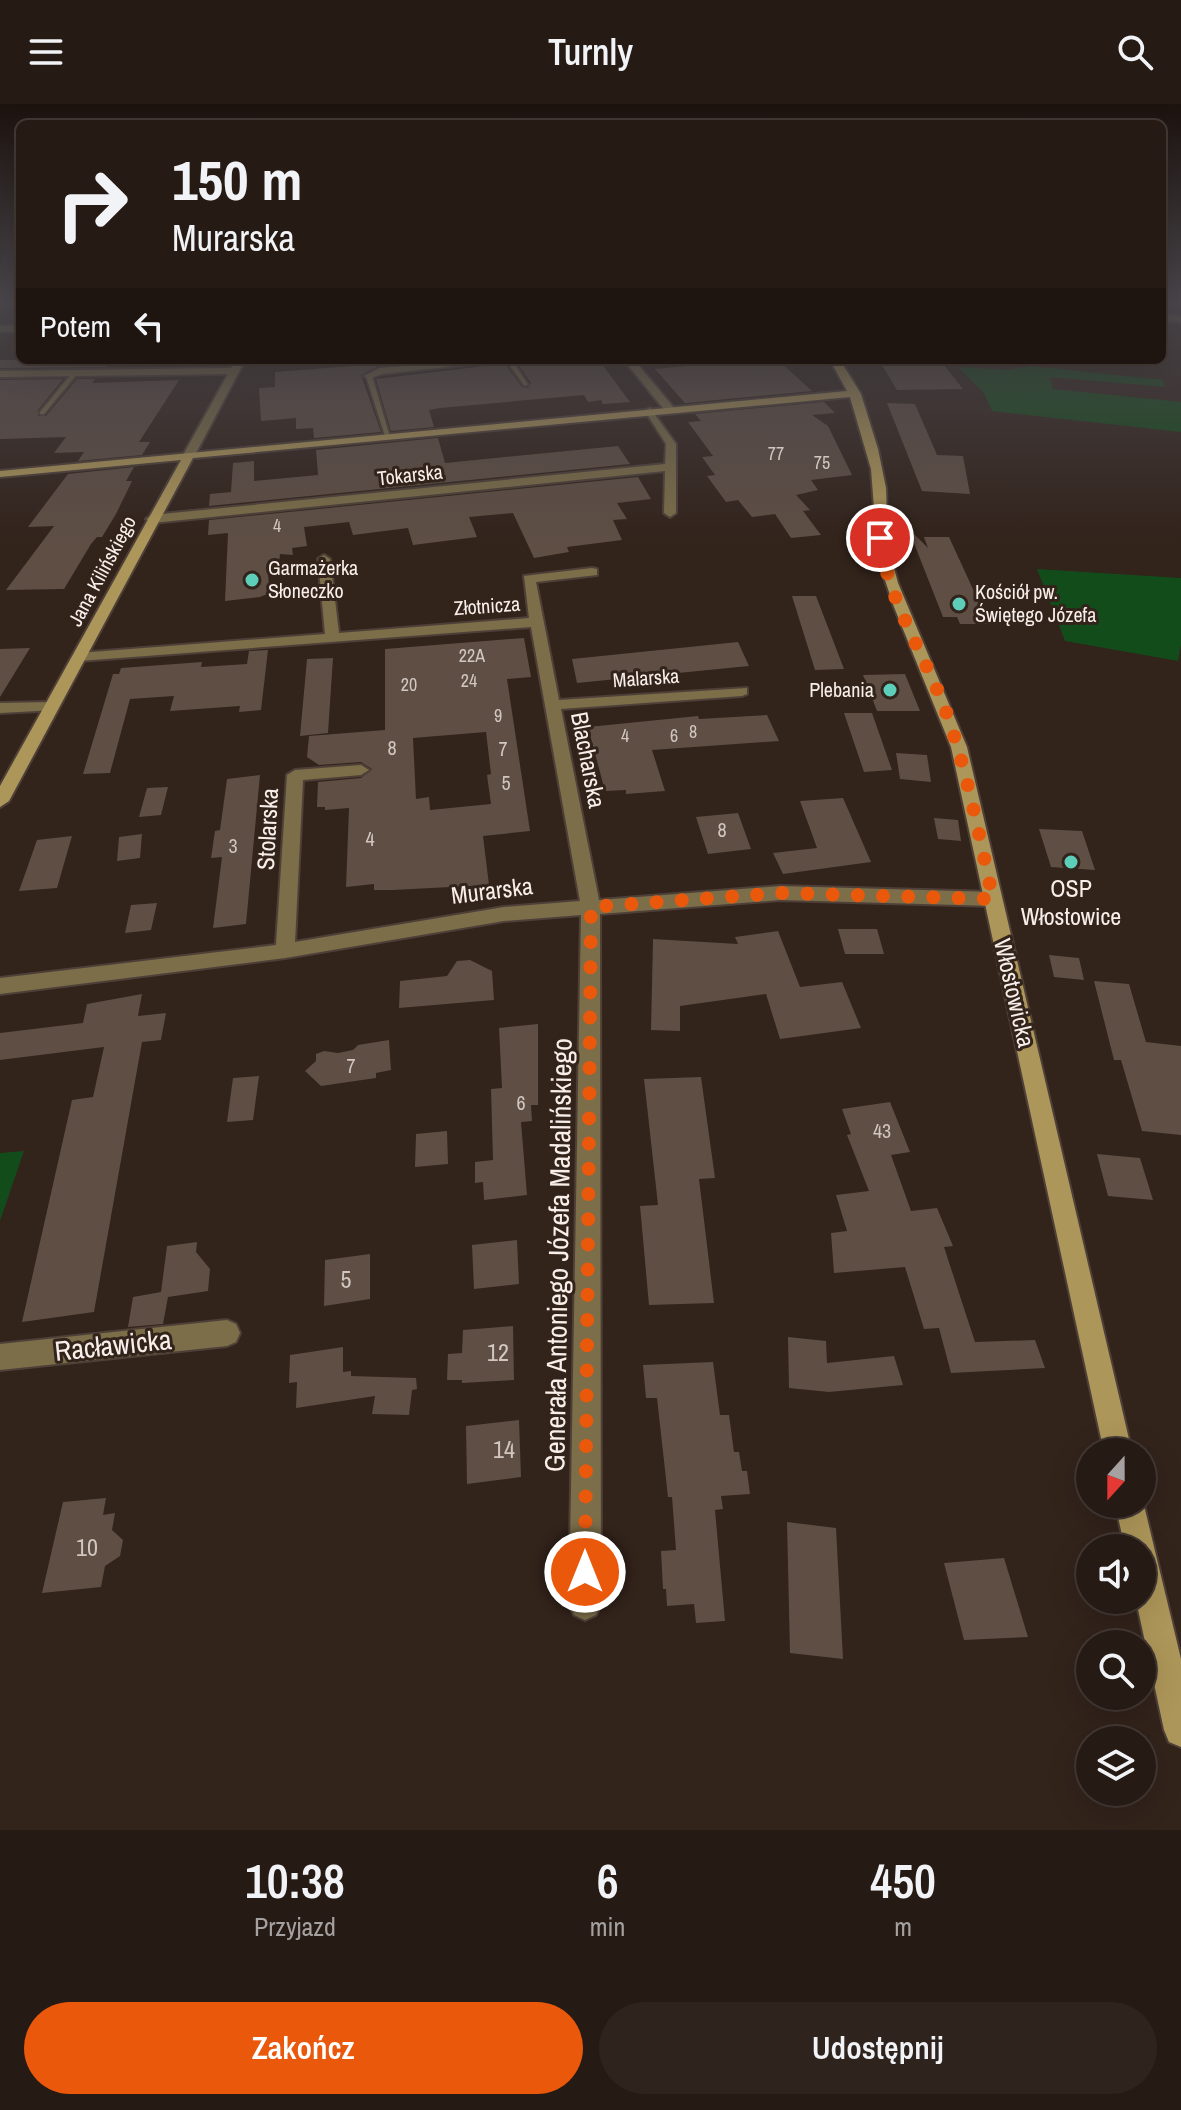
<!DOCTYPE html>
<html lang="pl">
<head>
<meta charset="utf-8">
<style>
  :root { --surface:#261a14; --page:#2e231d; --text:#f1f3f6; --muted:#a4a1a0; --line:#423834; --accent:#ea580c }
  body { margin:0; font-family:"Archivo Narrow",sans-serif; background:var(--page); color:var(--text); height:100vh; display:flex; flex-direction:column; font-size:30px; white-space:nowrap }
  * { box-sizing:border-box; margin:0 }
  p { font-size:26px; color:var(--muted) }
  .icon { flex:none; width:44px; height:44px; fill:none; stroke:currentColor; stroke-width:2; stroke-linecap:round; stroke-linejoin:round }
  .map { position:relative; height:1726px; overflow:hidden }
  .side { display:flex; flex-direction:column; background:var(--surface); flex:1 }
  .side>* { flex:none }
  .banner { position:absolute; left:16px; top:16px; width:1150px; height:244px; border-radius:12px; box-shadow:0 8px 32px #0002,0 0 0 2px var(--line); background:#261a14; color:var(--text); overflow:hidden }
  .needle { width:52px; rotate:201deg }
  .controls { position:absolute; left:1076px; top:1334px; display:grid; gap:16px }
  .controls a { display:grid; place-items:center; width:80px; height:80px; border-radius:50%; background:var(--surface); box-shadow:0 8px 32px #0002,0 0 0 2px var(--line); font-size:40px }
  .pin { position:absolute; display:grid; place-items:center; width:68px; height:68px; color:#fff; margin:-34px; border:4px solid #fff; border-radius:50%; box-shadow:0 2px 8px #0007 }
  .me { position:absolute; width:88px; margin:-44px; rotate:0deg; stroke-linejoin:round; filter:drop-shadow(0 0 6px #0008) }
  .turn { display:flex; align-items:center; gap:28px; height:168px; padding:0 24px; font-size:36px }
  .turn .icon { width:104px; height:104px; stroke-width:2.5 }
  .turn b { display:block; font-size:56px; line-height:68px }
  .then { display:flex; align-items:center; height:76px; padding:0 24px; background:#0003; gap:16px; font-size:30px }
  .eta { display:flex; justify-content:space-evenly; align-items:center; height:136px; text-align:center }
  .eta b { font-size:48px; font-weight:600; line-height:56px }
  .primary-button { display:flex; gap:16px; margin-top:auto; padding:16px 24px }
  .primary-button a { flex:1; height:92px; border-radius:48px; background:var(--accent); color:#fff; font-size:32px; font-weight:600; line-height:92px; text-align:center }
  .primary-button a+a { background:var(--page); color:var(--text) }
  header { display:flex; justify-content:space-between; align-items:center; height:104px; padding:0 24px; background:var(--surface); font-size:36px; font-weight:600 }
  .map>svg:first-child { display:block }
  .green { fill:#134c1b }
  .building { fill:#5e4e44; fill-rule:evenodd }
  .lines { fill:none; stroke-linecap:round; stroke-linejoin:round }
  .lane-casing { stroke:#4e4038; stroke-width:4 }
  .street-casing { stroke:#4e4038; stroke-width:4 }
  .secondary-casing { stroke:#4e4038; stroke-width:4 }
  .lane { fill:#7c6e49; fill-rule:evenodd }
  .street { fill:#7c6e49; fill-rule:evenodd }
  .secondary { fill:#ad9659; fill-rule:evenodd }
  .route { stroke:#ea580c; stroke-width:14; stroke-dasharray:0 25.2 }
  .poi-dot { fill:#5dceb9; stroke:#32231b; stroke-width:3 }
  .labels { text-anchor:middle; stroke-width:6; stroke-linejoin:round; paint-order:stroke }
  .far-number-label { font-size:18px; fill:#d2c7c0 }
  .far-street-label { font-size:20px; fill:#f9efea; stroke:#32231b }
  .far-poi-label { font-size:20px; fill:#f9efea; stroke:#32231b; text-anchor:start }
  .number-label { font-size:20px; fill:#d2c7c0 }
  .street-label { font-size:24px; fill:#f9efea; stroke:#32231b }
  .poi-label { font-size:24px; fill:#f9efea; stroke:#32231b }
  .near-number-label { font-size:24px; fill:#d2c7c0 }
  .near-street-label { font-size:28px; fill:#f9efea; stroke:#32231b }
</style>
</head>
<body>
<header><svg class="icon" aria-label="menu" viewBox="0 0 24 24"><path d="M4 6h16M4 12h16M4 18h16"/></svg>Turnly<svg class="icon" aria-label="search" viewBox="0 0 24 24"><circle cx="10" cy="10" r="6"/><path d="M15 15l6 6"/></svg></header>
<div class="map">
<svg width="1181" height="1726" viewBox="0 0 1181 1726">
  <rect width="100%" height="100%" fill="#32231b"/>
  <!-- green -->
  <g class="green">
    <polygon points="1031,262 1163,276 1165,283 1050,273 1053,285 1181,298 1181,328 992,307 984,289 958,263 1008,266"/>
    <polygon points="1037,465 1181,474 1181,541 1178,557 1065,537"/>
    <polygon points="24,1047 0,1117 0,1049"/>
  </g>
  <!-- building -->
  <g class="building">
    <polygon points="0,256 110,256 110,258 106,263 0,264"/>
    <polygon points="364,256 439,256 380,261 361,271 381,328 314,334 313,324 296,325 296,314 261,317 259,284 275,283 275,268 366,261"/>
    <polygon points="555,256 599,256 630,298 603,300 601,296 588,298 584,291 440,304 429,306 434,323 391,327 376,275 501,260 506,261 522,283 528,284 531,279 518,260"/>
    <polygon points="750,256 778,256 812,287 685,299 655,265"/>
    <polygon points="879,256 910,256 914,261 944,261 963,285 897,286"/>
    <polygon points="63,275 38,306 38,312 46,312 77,275 95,275 92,279 179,276 139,338 150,338 142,351 78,357 84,348 54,349 66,333 0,335 0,276"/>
    <polygon points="824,298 835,309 812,311 828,322 852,371 811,376 818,386 796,391 810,406 803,407 821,431 791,434 775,410 752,413 738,396 726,398 707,372 715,371 702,353 713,352 688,318 701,317 695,310"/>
    <polygon points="887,299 915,300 937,351 963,352 970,390 922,387"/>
    <polygon points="438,334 445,359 618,342 630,360 209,402 210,390 231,388 233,359 254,357 254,377 318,371 316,346"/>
    <polygon points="134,363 126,377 132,377 116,410 102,433 97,433 91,440 64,485 6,486 54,422 28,423 68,370"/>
    <polygon points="638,373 651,395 617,399 627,415 613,416 622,436 567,443 569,448 534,454 513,409 469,413 477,433 413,441 408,424 353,431 349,418 304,423 307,442 292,444 293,451 280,450 278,469 268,471 270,489 260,493 225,497 228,429 208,431 209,416"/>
    <polygon points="908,424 928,444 924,433 949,433 989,520 960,520 957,513 943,513"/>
    <polygon points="792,492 816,492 844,565 815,566"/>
    <path d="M 524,534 L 531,573 L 507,575 L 530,727 L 483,732 L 489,781 L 393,786 L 374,786 L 374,780 L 346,783 L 349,704 L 325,706 L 325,703 L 317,703 L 318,678 L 361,674 L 372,665 L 361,658 L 319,661 L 307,653 L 309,632 L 385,626 L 385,545 ZM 486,628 L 491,670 L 487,671 L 491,700 L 430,706 L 429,693 L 416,695 L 413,634 Z"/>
    <polygon points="738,538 749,562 577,579 572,555"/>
    <polygon points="30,544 0,593 0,545"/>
    <polygon points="268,546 261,606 239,608 240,602 170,607 174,592 130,595 110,669 83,670 113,570 119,570 121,564 202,558 201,563 247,560 249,547"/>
    <polygon points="333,554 328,629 300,632 307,555"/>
    <polygon points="905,570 920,607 877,607 863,571"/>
    <polygon points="844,609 872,609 892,666 864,668"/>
    <polygon points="767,611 779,637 652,646 665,687 626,690 626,686 605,687 588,623 698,612 699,615"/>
    <polygon points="896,649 927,651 931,678 900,675"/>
    <polygon points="260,671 246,820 213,824 222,753 211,754 215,727 220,726 227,675"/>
    <polygon points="168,683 161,711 139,713 147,684"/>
    <polygon points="843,694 871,758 783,770 773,749 817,744 800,697"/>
    <polygon points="738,709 751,745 708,750 696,713"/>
    <polygon points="934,714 958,716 961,737 938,735"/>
    <polygon points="1039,725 1082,727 1095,766 1051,763"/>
    <polygon points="142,730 140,754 117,757 119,733"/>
    <polygon points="72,732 57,784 19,787 37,736"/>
    <polygon points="157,799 151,826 125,829 131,801"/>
    <polygon points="838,825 877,825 884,850 845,850"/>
    <polygon points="778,827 800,883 842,878 861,924 780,935 766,890 680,902 680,927 651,926 653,835 738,840 735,833"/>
    <polygon points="1049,851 1079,854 1084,876 1054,873"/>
    <polygon points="470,856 492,867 494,896 399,904 400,877 447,872 457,857"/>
    <polygon points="1094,877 1129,880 1146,938 1181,942 1181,1031 1142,1027 1121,956 1114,956"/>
    <polygon points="142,890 138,912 166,909 161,936 142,938 94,1208 22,1218 72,996 93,993 104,943 0,956 0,929 83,919 87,900"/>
    <polygon points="538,920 538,1001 531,1001 532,1017 521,1018 527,1091 484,1096 483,1078 475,1079 475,1058 493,1056 491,985 502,984 499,924"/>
    <polygon points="389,936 391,966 376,969 376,974 321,982 305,967 316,957 316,950 324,947 338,949 353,946 358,941"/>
    <polygon points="259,972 253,1016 227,1018 233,974"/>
    <polygon points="701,973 715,1074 699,1075 714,1199 649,1201 640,1102 658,1101 644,975"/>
    <polygon points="890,998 910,1048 891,1051 911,1107 937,1104 953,1142 944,1143 975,1238 1035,1236 1045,1264 951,1269 939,1224 924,1225 905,1163 834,1169 831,1129 847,1127 836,1091 869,1087 847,1031 851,1030 842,1005"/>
    <polygon points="447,1027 448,1060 415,1063 416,1030"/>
    <polygon points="1097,1050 1140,1054 1153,1096 1108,1092"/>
    <polygon points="517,1136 519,1180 474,1185 472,1141"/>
    <polygon points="197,1138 196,1148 210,1165 208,1187 168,1193 163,1220 128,1223 133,1193 161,1188 167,1142"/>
    <polygon points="370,1150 370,1195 324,1202 325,1156"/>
    <polygon points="513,1222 514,1276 462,1279 462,1276 447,1276 448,1250 462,1249 463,1226"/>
    <polygon points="788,1233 826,1237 827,1259 894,1252 903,1281 829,1288 789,1284"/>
    <polygon points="343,1243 343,1268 351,1267 351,1272 416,1274 417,1285 412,1286 409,1311 372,1310 375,1292 296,1304 297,1278 289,1279 290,1251"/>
    <polygon points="713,1258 720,1311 729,1311 734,1348 739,1348 742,1367 747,1367 750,1390 721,1392 723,1405 715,1406 725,1517 696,1519 694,1500 667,1502 666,1485 663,1485 661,1447 676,1446 672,1393 668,1393 657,1294 646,1294 643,1261"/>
    <polygon points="519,1316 521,1373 467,1380 466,1322"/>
    <polygon points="106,1394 103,1411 115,1409 112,1426 123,1436 120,1452 105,1462 101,1483 42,1489 63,1398"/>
    <polygon points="787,1418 836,1424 843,1555 790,1549"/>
    <polygon points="1004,1454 1028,1533 964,1536 944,1459"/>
  </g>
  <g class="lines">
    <!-- lane casing -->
    <g class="lane-casing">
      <g id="lane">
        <polygon points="506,256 512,256 528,281 524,281"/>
        <polygon points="73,268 78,269 44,310 40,310 40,308"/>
        <polygon points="369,270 372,272 390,333 385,332 366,272"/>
      </g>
    </g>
    <!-- street casing -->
    <g class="street-casing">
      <g id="street">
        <polygon points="0,197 20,197 20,200 0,201"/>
        <polygon points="1162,210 1181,212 1181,218 1162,216"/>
        <polygon points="20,221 20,227 0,228 0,222"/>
        <polygon points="236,256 244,258 194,353 188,356 182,353 228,270 0,273 0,267 231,264"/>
        <polygon points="474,256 511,256 382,270 369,275 364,272 380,264"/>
        <polygon points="624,256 634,256 674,304 674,308 666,308"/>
        <polygon points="650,304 676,340 676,409 670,413 664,409 665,367 152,419 146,415 152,411 665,360 666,340 645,307"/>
        <polygon points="324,451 330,455 339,529 529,514 524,472 592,464 597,465 597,471 536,478 559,596 747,584 747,590 742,592 561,605 599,796 780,782 993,788 1002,795 993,802 780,796 600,810 601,1500 596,1511 585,1516 574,1511 569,1500 581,811 504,817 285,854 0,890 0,874 276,841 287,671 295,666 361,661 369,666 361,671 303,676 295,838 504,803 580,797 531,523 79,557 72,553 79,549 325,530 318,455"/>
        <polygon points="51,598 56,600 56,606 0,609 0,599"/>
        <polygon points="227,1216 236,1220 240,1229 236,1238 227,1242 0,1266 0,1240"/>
      </g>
    </g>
    <!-- secondary casing -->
    <g class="secondary-casing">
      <g id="secondary">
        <polygon points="830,256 840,256 861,290 878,345 886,384 888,442 898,479 967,643 1132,1348 1104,1348 951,643 894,503 878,455 871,365 850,293 193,354 9,697 0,703 0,682 181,356 0,373 0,367 847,287"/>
        <polygon points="1142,1393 1181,1555 1181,1643 1169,1638 1164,1626 1136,1496 1142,1496 1142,1444 1125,1444 1115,1400 1142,1400"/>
      </g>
    </g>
    <!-- lane -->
    <use href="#lane" class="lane"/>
    <!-- street -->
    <use href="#street" class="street"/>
    <!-- secondary -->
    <use href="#secondary" class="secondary"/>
  </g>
  <!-- sky -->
  <linearGradient id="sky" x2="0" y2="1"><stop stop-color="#1c130f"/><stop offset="0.45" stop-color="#49454a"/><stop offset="1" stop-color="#49454a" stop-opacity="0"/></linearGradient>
  <rect width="1181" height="438" fill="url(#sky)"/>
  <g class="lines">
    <!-- route -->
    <path class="route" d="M 585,1468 L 591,803 L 780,789 L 993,795 C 979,731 967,666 945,605 C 924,549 887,495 880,434"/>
  </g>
  <!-- markers -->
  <g class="poi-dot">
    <circle cx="252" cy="476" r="8"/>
    <circle cx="959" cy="500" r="8"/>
    <circle cx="890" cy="586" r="8"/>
    <circle cx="1071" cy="758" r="8"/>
  </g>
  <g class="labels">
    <!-- far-number labels -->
    <g class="far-number-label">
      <text x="776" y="356">77</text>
      <text x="822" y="365">75</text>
      <text x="277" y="428">4</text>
      <text x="472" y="558">22A</text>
      <text x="469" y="583">24</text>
      <text x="409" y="587">20</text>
      <text x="498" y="618">9</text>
      <text x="693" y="634">8</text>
      <text x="625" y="638">4</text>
      <text x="674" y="638">6</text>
    </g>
    <!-- far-street labels -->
    <g class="far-street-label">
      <text transform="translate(410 371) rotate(-6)" y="7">Tokarska</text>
      <text transform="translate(102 467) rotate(-62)" y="7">Jana Kilińskiego</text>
      <text transform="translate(487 502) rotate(-4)" y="7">Złotnicza</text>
      <text transform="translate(646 574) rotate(-4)" y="7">Malarska</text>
    </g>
    <!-- far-poi labels -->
    <g class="far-poi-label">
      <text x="268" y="471">Garmażerka<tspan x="268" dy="23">Słoneczko</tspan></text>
      <text x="975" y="495">Kościół pw.<tspan x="975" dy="23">Świętego Józefa</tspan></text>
      <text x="874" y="593" text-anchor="end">Plebania</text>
    </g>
    <!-- number labels -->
    <g class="number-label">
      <text x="392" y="651">8</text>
      <text x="503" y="652">7</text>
      <text x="506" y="686">5</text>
      <text x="722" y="733">8</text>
      <text x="370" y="742">4</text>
      <text x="233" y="749">3</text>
      <text x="351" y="969">7</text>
      <text x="521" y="1006">6</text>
      <text x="882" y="1034">43</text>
    </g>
    <!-- street labels -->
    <g class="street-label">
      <text transform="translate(588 656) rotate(79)" y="8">Blacharska</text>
      <text transform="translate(268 725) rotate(-87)" y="8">Stolarska</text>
      <text transform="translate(492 787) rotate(-7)" y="8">Murarska</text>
      <text transform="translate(1014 889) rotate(77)" y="8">Włostowicka</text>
    </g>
    <!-- poi labels -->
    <g class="poi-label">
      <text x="1071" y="793">OSP<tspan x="1071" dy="28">Włostowice</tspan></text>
    </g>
    <!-- near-number labels -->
    <g class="near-number-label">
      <text x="346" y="1184">5</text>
      <text x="498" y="1257">12</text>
      <text x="504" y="1354">14</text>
      <text x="87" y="1452">10</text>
    </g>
    <!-- near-street labels -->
    <g class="near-street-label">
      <text transform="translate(558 1151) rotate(-89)" y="10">Generała Antoniego Józefa Madalińskiego</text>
      <text transform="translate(113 1241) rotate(-6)" y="10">Racławicka</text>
    </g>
  </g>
</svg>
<div class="controls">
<a><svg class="needle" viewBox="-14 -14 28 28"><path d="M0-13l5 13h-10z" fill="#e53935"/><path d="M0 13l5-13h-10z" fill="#a4a1a0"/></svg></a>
<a><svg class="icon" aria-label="sound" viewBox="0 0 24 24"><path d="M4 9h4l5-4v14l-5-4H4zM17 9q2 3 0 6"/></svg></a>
<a><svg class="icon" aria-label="search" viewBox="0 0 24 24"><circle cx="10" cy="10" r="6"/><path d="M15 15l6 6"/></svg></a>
<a><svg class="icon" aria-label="layers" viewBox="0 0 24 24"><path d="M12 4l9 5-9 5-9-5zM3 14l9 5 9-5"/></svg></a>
</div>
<div class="pin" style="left:880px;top:434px;background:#d93025"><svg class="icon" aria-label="arrive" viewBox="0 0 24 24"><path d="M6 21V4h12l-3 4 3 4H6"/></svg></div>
<svg class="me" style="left:585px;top:1468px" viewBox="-20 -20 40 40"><circle r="17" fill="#ea580c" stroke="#fff" stroke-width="3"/><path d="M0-11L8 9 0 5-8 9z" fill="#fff"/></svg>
<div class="banner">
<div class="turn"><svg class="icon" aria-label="right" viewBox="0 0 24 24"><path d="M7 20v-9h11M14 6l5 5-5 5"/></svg><div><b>150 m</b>Murarska</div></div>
<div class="then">Potem<svg class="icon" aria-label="left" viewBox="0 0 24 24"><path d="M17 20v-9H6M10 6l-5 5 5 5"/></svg></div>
</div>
</div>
<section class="side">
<div class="eta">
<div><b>10:38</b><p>Przyjazd</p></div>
<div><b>6</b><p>min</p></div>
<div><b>450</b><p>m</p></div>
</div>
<div class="primary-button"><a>Zakończ</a><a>Udostępnij</a></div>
</section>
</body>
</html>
